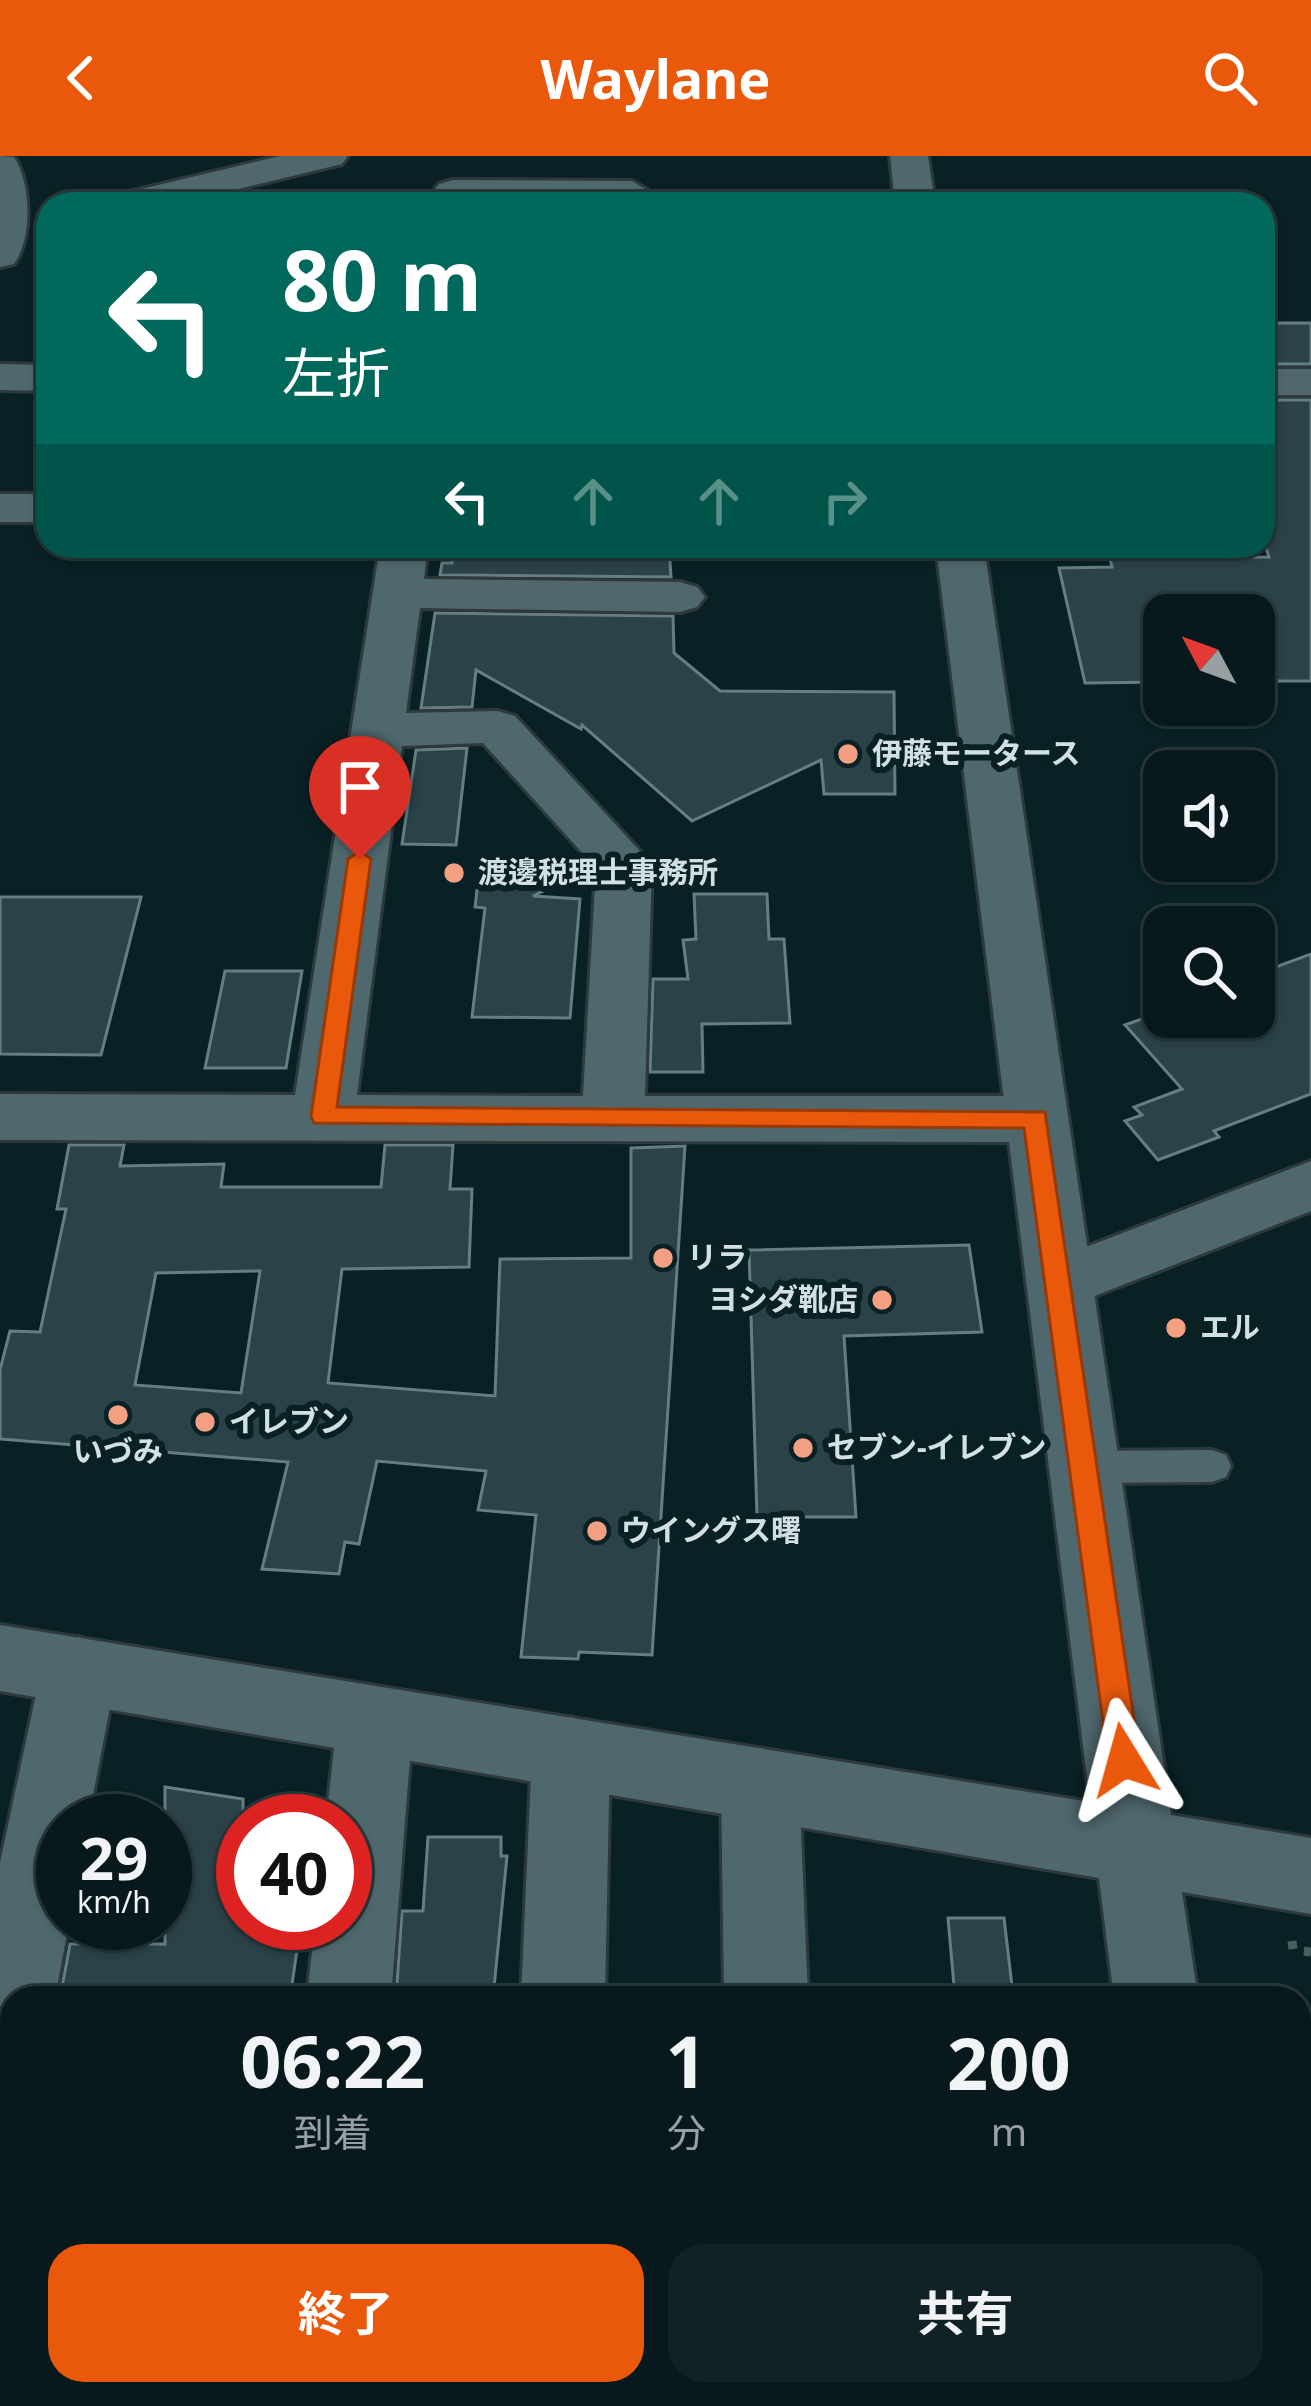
<!DOCTYPE html>
<html lang="ja">
<head>
<meta charset="utf-8">
<style>
  :root { --surface:#07191c; --page:#102225; --text:#f1f3f6; --muted:#98a0a3; --line:#28383b; --accent:#ea580c }
  body { margin:0; font-family:"Noto Sans","Noto Sans JP",sans-serif; background:var(--page); color:var(--text); height:100vh; display:flex; flex-direction:column; font-size:45px; white-space:nowrap }
  * { box-sizing:border-box; margin:0 }
  p { font-size:39px; color:var(--muted) }
  .icon { flex:none; width:66px; height:66px; fill:none; stroke:currentColor; stroke-width:2; stroke-linecap:round; stroke-linejoin:round }
  .map { position:relative; flex:1; overflow:hidden }
  .side { position:absolute; left:0px; top:1830px; width:1311px; height:420px; display:flex; flex-direction:column; background:var(--surface); border-radius:36px 36px 0 0; box-shadow:0 3px 9px #0004,0 0 0 3px var(--line) }
  .side>* { flex:none }
  .hud { position:absolute; left:36px; top:36px; width:1239px; height:366px; border-radius:36px; box-shadow:0 3px 9px #0004,0 0 0 3px var(--line); background:#00695c; color:#fff; overflow:hidden }
  .needle { width:78px; rotate:311deg }
  .tools { position:absolute; left:1143px; top:438px; display:grid; gap:24px }
  .tools a { display:grid; place-items:center; width:132px; height:132px; border-radius:24px; background:var(--surface); box-shadow:0 3px 9px #0004,0 0 0 3px var(--line); font-size:60px }
  .speed { position:absolute; left:36px; top:1638px; display:flex; gap:24px; font-size:60px; font-weight:700; text-align:center }
  .speed>* { display:grid; place-content:center; width:156px; height:156px; border-radius:50%; background:var(--surface); box-shadow:0 3px 9px #0004,0 0 0 3px var(--line); line-height:1 }
  .speed small { font-size:30px; font-weight:400 }
  .speed .limit { border:18px solid #d22; background:#fff; color:#111 }
  .pin { position:absolute; display:grid; place-items:center; width:102px; height:102px; color:#fff; margin:-123px -51px; border-radius:50% 50% 50% 0; rotate:-45deg; box-shadow:0 0 12px #0007 }
  .pin .icon { rotate:45deg }
  .me { position:absolute; width:132px; margin:-66px; rotate:352deg; stroke-linejoin:round; filter:drop-shadow(0 0 9px #0008) }
  .turn { display:flex; align-items:center; gap:42px; height:252px; padding:0 48px; font-size:54px }
  .turn .icon { width:156px; height:156px; stroke-width:2.5 }
  .turn b { display:block; font-size:84px; line-height:102px }
  .lanes { display:flex; align-items:center; height:114px; padding:0 48px; background:#0003; justify-content:center; gap:60px; direction:ltr }
  .lanes .off { opacity:.35 }
  .eta { display:flex; justify-content:space-evenly; align-items:center; height:204px; text-align:center }
  .eta b { font-size:72px; font-weight:700; line-height:84px }
  .action { display:flex; gap:24px; margin-top:auto; padding:24px 48px }
  .action a { flex:1; height:138px; border-radius:36px; background:var(--accent); color:#fff; font-size:48px; font-weight:700; line-height:138px; text-align:center }
  .action a+a { background:var(--page); color:var(--text) }
  header { display:flex; justify-content:space-between; align-items:center; height:156px; padding:0 48px; background:var(--accent); color:#fff; font-size:54px; font-weight:700 }
  .map>svg:first-child { display:block }
  .building { fill:#2b4248; stroke:#647e83; stroke-width:3; fill-rule:evenodd }
  .lines { fill:none; stroke-linecap:round; stroke-linejoin:round }
  .lane-casing { stroke:#2e393d; stroke-width:6 }
  .street-casing { stroke:#2e393d; stroke-width:6 }
  .secondary-casing { stroke:#2e393d; stroke-width:6 }
  .path { stroke:#495e61; stroke-width:9; stroke-dasharray:8 12; stroke-linecap:butt }
  .lane { fill:#4f686e; fill-rule:evenodd }
  .street { fill:#4f686e; fill-rule:evenodd }
  .secondary { fill:#4f686e; fill-rule:evenodd }
  .route { fill:#ea580c; stroke:#983908; stroke-width:3 }
  .poi-dot { fill:#f39f82; stroke:#092125; stroke-width:4.5 }
  .labels { text-anchor:middle; stroke-width:12; stroke-linejoin:round; paint-order:stroke }
  .poi-label { font-size:30px; font-weight:bold; fill:#d3e0e3; stroke:#092125; text-anchor:start }
</style>
</head>
<body>
<header><svg class="icon" aria-label="back" viewBox="0 0 24 24"><path d="M15 5l-7 7 7 7"/></svg>Waylane<svg class="icon" aria-label="search" viewBox="0 0 24 24"><circle cx="10" cy="10" r="6"/><path d="M15 15l6 6"/></svg></header>
<div class="map">
<svg width="1311" height="2250" viewBox="0 0 1311 2250">
  <rect width="100%" height="100%" fill="#092125"/>
  <!-- building -->
  <g class="building">
    <rect x="1263" y="167" width="48" height="41"/>
    <polygon points="1263,244 1311,244 1311,525 1254,525 1254,459 1164,459 1164,526 1085,527 1059,412 1112,411 1110,403 1269,401 1263,383"/>
    <polygon points="454,390 669,390 671,421 440,419 442,407 452,407"/>
    <polygon points="435,457 673,460 674,497 720,535 894,536 895,638 824,638 821,604 692,665 582,569 581,573 476,514 472,551 421,552"/>
    <polygon points="467,592 456,689 402,688 416,594"/>
    <polygon points="481,701 581,702 591,713 533,740 580,743 570,862 472,861 485,752 475,751"/>
    <polygon points="694,738 767,738 769,783 784,783 790,867 702,868 703,916 650,916 653,823 688,823 683,784 696,783"/>
    <polygon points="0,741 141,741 101,899 0,898"/>
    <polygon points="1311,798 1311,938 1214,975 1219,981 1158,1004 1125,965 1142,959 1134,951 1182,933 1125,869 1164,855 1164,861 1254,861 1254,819"/>
    <polygon points="225,815 302,815 286,912 205,912"/>
    <path d="M 69,989 L 124,989 L 120,1010 L 224,1008 L 221,1031 L 381,1031 L 385,989 L 453,989 L 450,1033 L 472,1033 L 469,1111 L 342,1113 L 328,1227 L 495,1240 L 500,1103 L 631,1102 L 631,992 L 685,990 L 652,1499 L 579,1496 L 578,1503 L 521,1501 L 536,1359 L 478,1354 L 486,1315 L 377,1305 L 359,1388 L 345,1386 L 339,1418 L 262,1413 L 288,1306 L 0,1283 L 0,1214 L 10,1175 L 40,1176 L 66,1053 L 57,1053 ZM 260,1115 L 241,1237 L 135,1229 L 156,1117 Z"/>
    <polygon points="969,1089 982,1176 844,1180 856,1361 757,1361 749,1094"/>
    <polygon points="165,1631 243,1643 243,1767 301,1767 290,1842 60,1842 70,1788 165,1788"/>
    <polygon points="428,1681 501,1681 501,1700 507,1700 493,1842 396,1842 402,1755 423,1755"/>
    <polygon points="948,1762 1004,1762 1012,1830 954,1830"/>
  </g>
  <g class="lines">
    <!-- lane casing -->
    <g class="lane-casing">
      <polygon id="lane" points="1212,1294 1226,1299 1231,1310 1226,1321 1212,1326 1084,1327 1070,1322 1065,1311 1070,1300 1084,1295"/>
    </g>
    <!-- street casing -->
    <g class="street-casing">
      <g id="street">
        <path d="M 0,0 L 14,1 C 31,27 33,81 14,108 L 0,111 Z"/>
        <polygon points="280,0 348,0 342,8 176,48 106,48 112,40"/>
        <polygon points="453,24 632,25 652,37 635,48 439,44 433,36 439,28"/>
        <polygon points="0,208 48,209 48,235 0,234"/>
        <rect x="0" y="338" width="48" height="28"/>
        <path d="M 380,390 L 428,390 L 424,423 L 680,426 L 697,431 L 705,441 L 697,451 L 680,456 L 420,452 L 406,557 L 497,555 L 515,560 L 652,708 L 645,940 L 1036,940 L 1058,947 L 1067,963 L 1058,979 L 1036,986 L 0,984 L 0,938 L 295,939 ZM 483,587 L 596,712 L 583,940 L 357,939 L 402,590 Z"/>
        <polygon points="1311,1005 1311,1055 1059,1154 1036,1146 1026,1128 1036,1110"/>
        <polygon points="79,1481 106,1491 117,1515 88,1665 63,1665 63,1767 69,1767 55,1842 12,1842 12,1947 0,1952 0,1707 41,1515 52,1491"/>
        <polygon points="375,1530 402,1540 413,1565 391,1842 307,1842 315,1767 345,1767 345,1665 326,1665 337,1565 348,1540"/>
        <polygon points="571,1561 598,1572 610,1597 605,1842 521,1842 532,1597 544,1572"/>
        <polygon points="760,1592 788,1602 799,1628 808,1842 724,1842 721,1628 732,1602"/>
        <polygon points="265,2238 359,2238 358,2250 264,2250"/>
        <polygon points="503,2238 597,2238 596,2250 502,2250"/>
        <rect x="729" y="2238" width="94" height="12"/>
      </g>
    </g>
    <!-- secondary casing -->
    <g class="secondary-casing">
      <g id="secondary">
        <polygon points="890,0 928,0 935,48 895,48"/>
        <rect x="1263" y="213" width="48" height="26"/>
        <polygon points="936,390 984,390 1171,1659 1311,1682 1311,1758 1182,1736 1198,1842 1114,1842 1099,1722 0,1535 0,1469 1090,1646"/>
        <polygon points="1163,2238 1257,2238 1258,2250 1164,2250"/>
      </g>
    </g>
    <!-- path -->
    <polyline class="path" points="1292,1785 1293,1794 1311,1796"/>
    <!-- lane -->
    <use href="#lane" class="lane"/>
    <!-- street -->
    <use href="#street" class="street"/>
    <!-- secondary -->
    <use href="#secondary" class="secondary"/>
  </g>
  <!-- route -->
  <polygon class="route" points="360,695 371,703 337,951 1045,956 1140,1604 1135,1614 1124,1618 1112,1614 1108,1604 1024,972 314,967 311,960 348,703"/>
  <!-- markers -->
  <g class="poi-dot">
    <circle cx="848" cy="598" r="12"/>
    <circle cx="454" cy="717" r="12"/>
    <circle cx="663" cy="1102" r="12"/>
    <circle cx="882" cy="1144" r="12"/>
    <circle cx="1176" cy="1172" r="12"/>
    <circle cx="118" cy="1259" r="12"/>
    <circle cx="205" cy="1266" r="12"/>
    <circle cx="803" cy="1292" r="12"/>
    <circle cx="597" cy="1375" r="12"/>
  </g>
  <g class="labels">
    <!-- poi labels -->
    <g class="poi-label">
      <text x="872" y="608">伊藤モータース</text>
      <text x="478" y="727">渡邊税理士事務所</text>
      <text x="687" y="1112">リラ</text>
      <text x="858" y="1154" text-anchor="end">ヨシダ靴店</text>
      <text x="1200" y="1182">エル</text>
      <text x="229" y="1276">イレブン</text>
      <text x="827" y="1302">セブン-イレブン</text>
      <text x="118" y="1306" text-anchor="middle">いづみ</text>
      <text x="621" y="1385">ウイングス曙</text>
    </g>
  </g>
</svg>
<div class="tools">
<a><svg class="needle" viewBox="-14 -14 28 28"><path d="M0-13l5 13h-10z" fill="#e53935"/><path d="M0 13l5-13h-10z" fill="#98a0a3"/></svg></a>
<a><svg class="icon" aria-label="sound" viewBox="0 0 24 24"><path d="M4 9h4l5-4v14l-5-4H4zM17 9q2 3 0 6"/></svg></a>
<a><svg class="icon" aria-label="search" viewBox="0 0 24 24"><circle cx="10" cy="10" r="6"/><path d="M15 15l6 6"/></svg></a>
</div>
<div class="speed"><div>29<small>km/h</small></div><div class="limit">40</div></div>
<div class="pin" style="left:360px;top:703px;background:#d93025"><svg class="icon" aria-label="arrive" viewBox="0 0 24 24"><path d="M6 21V4h12l-3 4 3 4H6"/></svg></div>
<svg class="me" style="left:1124px;top:1604px" viewBox="-20 -20 40 40"><path d="M0-17L14 15 0 8-14 15z" fill="#ea580c" stroke="#fff" stroke-width="4"/></svg>
<div class="hud">
<div class="turn"><svg class="icon" aria-label="left" viewBox="0 0 24 24"><path d="M17 20v-9H6M10 6l-5 5 5 5"/></svg><div><b>80 m</b>左折</div></div>
<div class="lanes"><svg class="icon" aria-label="left" viewBox="0 0 24 24"><path d="M17 20v-9H6M10 6l-5 5 5 5"/></svg><svg class="icon off" aria-label="ahead" viewBox="0 0 24 24"><path d="M12 20V5M6 11l6-6 6 6"/></svg><svg class="icon off" aria-label="ahead" viewBox="0 0 24 24"><path d="M12 20V5M6 11l6-6 6 6"/></svg><svg class="icon off" aria-label="right" viewBox="0 0 24 24"><path d="M7 20v-9h11M14 6l5 5-5 5"/></svg></div>
</div>
<section class="side">
<div class="eta">
<div><b>06:22</b><p>到着</p></div>
<div><b>1</b><p>分</p></div>
<div><b>200</b><p>m</p></div>
</div>
<div class="action"><a>終了</a><a>共有</a></div>
</section>
</div>
</body>
</html>
